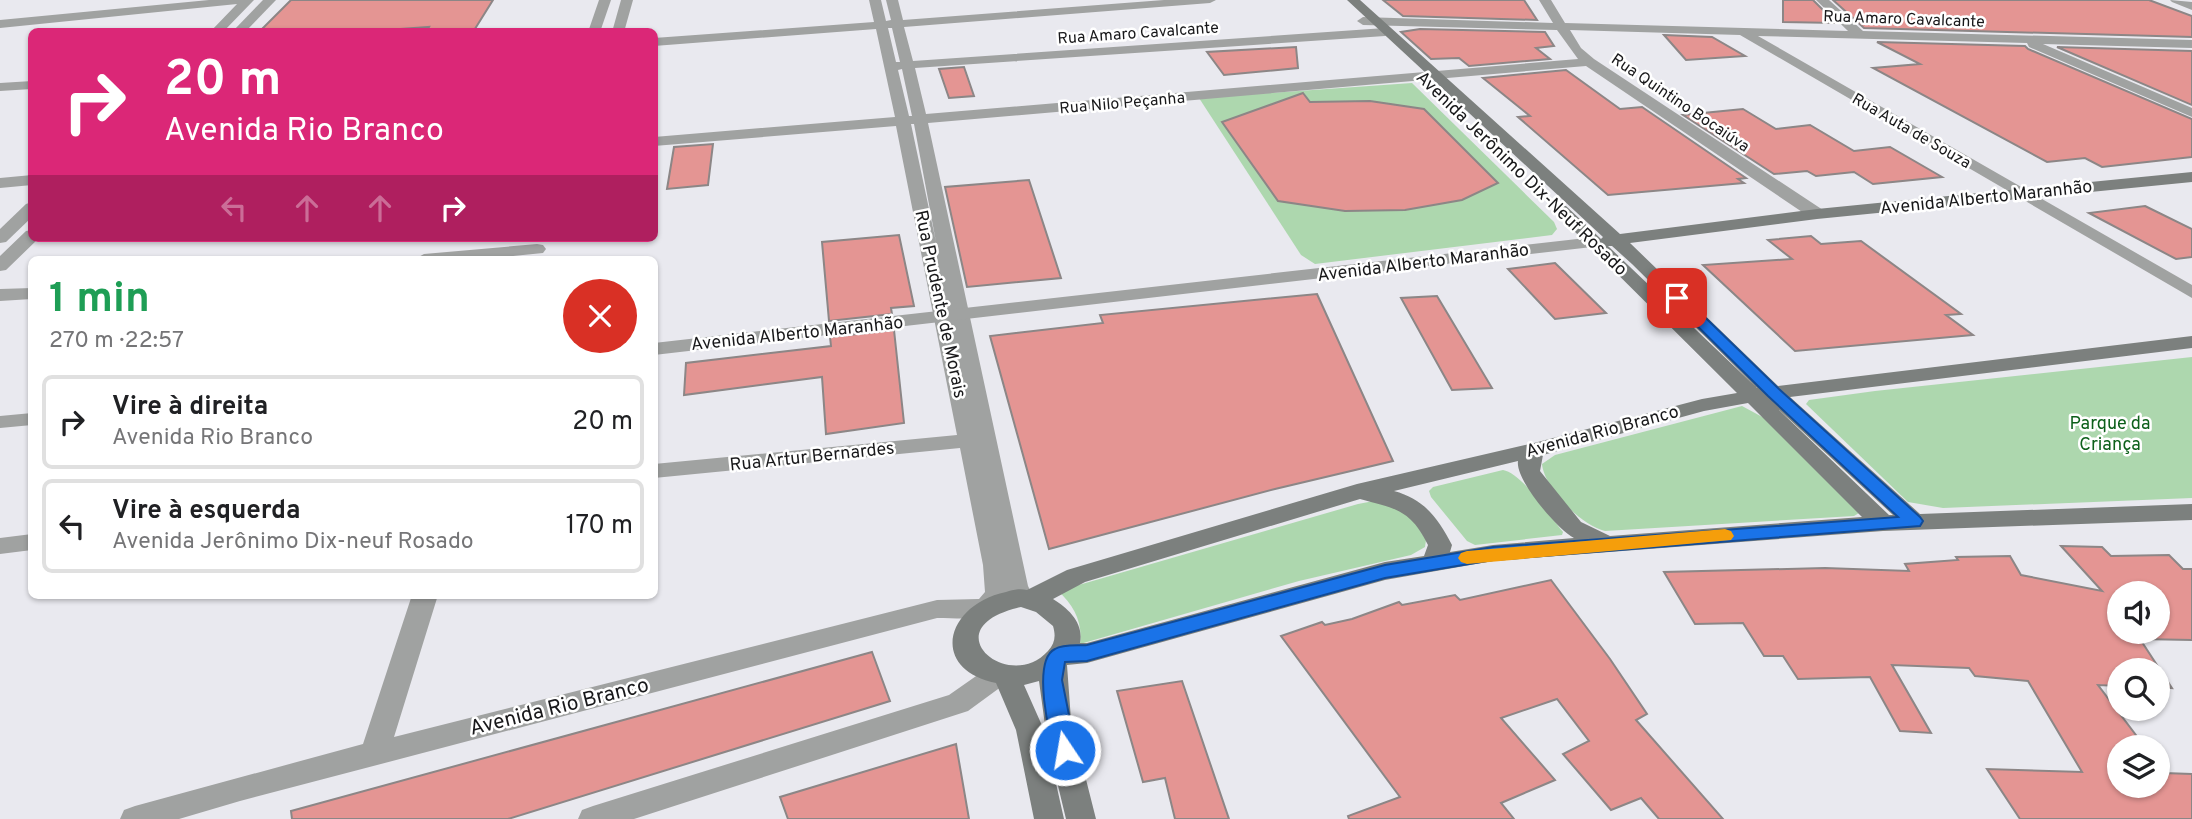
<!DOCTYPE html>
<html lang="pt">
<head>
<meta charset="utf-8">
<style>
  :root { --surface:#fff; --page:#f2f2f2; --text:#202124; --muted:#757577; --line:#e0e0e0 }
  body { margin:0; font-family:Overpass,sans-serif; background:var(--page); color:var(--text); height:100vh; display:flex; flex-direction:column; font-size:26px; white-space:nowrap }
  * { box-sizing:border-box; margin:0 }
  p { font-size:23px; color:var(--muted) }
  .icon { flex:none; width:38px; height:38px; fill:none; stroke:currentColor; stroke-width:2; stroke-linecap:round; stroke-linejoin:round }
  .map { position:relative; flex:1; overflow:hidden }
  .side { position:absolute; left:28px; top:256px; width:630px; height:343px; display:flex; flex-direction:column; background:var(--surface); border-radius:10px; box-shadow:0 2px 5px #0004 }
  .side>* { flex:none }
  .hud { position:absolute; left:28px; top:28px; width:630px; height:214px; border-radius:10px; box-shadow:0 2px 5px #0004; background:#db2777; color:#fff; overflow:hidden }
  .buttons { position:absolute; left:2107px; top:581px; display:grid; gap:14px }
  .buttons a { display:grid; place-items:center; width:63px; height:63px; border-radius:50%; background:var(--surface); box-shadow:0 2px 5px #0004; font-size:35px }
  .pin { position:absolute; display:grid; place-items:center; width:60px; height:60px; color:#fff; margin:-30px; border-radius:14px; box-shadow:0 4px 10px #0006 }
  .me { position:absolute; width:77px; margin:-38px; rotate:348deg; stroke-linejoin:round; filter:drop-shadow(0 0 5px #0008) }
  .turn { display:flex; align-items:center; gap:24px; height:147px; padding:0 21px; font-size:32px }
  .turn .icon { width:91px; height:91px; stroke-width:2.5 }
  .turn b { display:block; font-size:49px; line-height:60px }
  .lanes { display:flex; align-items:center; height:66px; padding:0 21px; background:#0003; justify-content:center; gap:35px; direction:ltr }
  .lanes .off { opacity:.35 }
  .round { display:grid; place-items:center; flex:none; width:74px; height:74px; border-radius:37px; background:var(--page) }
  .overview { display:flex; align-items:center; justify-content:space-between; height:119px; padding:0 21px }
  h1 { font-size:42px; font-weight:700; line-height:52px; color:#1e9e55 }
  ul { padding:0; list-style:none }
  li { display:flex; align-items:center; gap:21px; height:94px; margin:0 14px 10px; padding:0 7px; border:4px solid var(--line); border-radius:10px }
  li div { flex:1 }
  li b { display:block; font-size:26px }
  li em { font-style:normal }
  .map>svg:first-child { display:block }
  .green { fill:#add7ae }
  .building { fill:#e49593; stroke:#8c8686; stroke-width:2; fill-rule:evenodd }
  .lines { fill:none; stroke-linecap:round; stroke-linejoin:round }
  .minor { fill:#a0a2a1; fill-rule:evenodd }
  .tertiary { fill:#a0a2a1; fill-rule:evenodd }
  .secondary { fill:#7c807e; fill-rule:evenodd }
  .route { fill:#1a73e8; stroke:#114b97; stroke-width:2 }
  .slow { fill:#f59e0b }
  .labels { text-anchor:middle; stroke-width:5; stroke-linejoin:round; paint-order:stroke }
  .far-street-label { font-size:16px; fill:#18181a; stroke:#fff }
  .street-label { font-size:18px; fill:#18181a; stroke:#fff }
  .park-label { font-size:18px; fill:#0d601b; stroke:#fff }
  .near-street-label { font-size:21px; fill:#18181a; stroke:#fff }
</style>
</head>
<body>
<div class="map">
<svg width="2192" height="819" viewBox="0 0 2192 819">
  <rect width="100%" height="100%" fill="#e9e9ef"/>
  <!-- green -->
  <g class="green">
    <polygon points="1412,83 1554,222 1557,229 1552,235 1315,264 1301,255 1199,98"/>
    <polygon points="2192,357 2192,498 1943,508 1908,502 1806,404 1809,400 1875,391"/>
    <path d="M 1742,406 L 1766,419 L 1859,513 L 1854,516 L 1605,531 C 1582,526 1544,488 1542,464 L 1555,455 Z"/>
    <path d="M 1503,470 C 1522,473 1550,516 1563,532 L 1562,535 L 1475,545 L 1467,541 L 1431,497 L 1429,491 L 1433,487 Z"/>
    <path d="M 1379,500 L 1408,511 L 1426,540 L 1425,547 L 1411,555 L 1299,581 L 1080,644 C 1083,623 1074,605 1058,591 L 1358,504 Z"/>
  </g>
  <!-- building -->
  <g class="building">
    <polygon points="291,0 493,0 473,32 426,32 429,27 360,32 259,32"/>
    <polygon points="1383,0 1524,0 1537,20 1403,16"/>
    <polygon points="1783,0 1813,0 1836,23 1783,22"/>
    <polygon points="1833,0 2149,0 2192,16 2192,37 1864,28"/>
    <polygon points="1420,29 1545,32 1554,46 1536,48 1550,59 1469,66 1459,58 1431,59 1401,32"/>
    <polygon points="1664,35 1712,37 1745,56 1686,60"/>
    <polygon points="1877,42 2025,46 2028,49 2192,119 2192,157 2102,167 2085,158 2047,162 1873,68 1920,64"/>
    <polygon points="1296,47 1298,68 1224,75 1207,52"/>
    <polygon points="2057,47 2192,51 2192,105"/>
    <polygon points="964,67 974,96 949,98 939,69"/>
    <polygon points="1566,70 1620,109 1642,107 1746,178 1738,179 1744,183 1608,195 1518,117 1530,116 1483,78"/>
    <polygon points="1303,93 1310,102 1370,101 1424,109 1498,183 1462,200 1405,210 1345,211 1278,201 1222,122"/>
    <polygon points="1743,109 1776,129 1810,125 1854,151 1890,147 1942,177 1873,184 1854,172 1816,176 1807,171 1774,174 1683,115"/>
    <polygon points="713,144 708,185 667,189 674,147"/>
    <polygon points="1029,180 1061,278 967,287 945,187"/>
    <polygon points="2145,206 2192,229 2192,257 2176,259 2089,213"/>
    <polygon points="899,235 914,306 891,308 892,314 829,321 822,242"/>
    <polygon points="1811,236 1821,244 1861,241 1961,314 1946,315 1973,335 1795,351 1703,265 1792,259 1768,240"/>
    <polygon points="1555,263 1606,313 1555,319 1508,269"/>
    <polygon points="1317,294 1393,461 1275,489 1049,549 990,336 1103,323 1100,315"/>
    <polygon points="1437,296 1492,388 1452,390 1401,298"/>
    <polygon points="894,330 904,423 826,434 822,377 684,395 686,363 831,346 830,337"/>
    <path d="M 2061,546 L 2102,547 L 2111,556 L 2169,555 L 2183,569 L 2192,569 L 2192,640 L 2140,639 L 2172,688 L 2158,687 L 2158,670 L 2119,670 L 2119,686 L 2098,685 L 2145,747 L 2119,747 L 2119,786 L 2158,786 L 2158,765 L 2164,773 L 2192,774 L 2192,819 L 2020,819 L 1987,769 L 2082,772 L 2028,681 L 1975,676 L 1969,668 L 1892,665 L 1931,733 L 1900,731 L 1870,677 L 1798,679 L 1783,656 L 1764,656 L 1743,623 L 1695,624 L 1664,572 L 1825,568 L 1909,571 L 1905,564 L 1958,560 L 1956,557 L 2010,556 L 2021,575 L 2102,591 ZM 2119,593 L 2158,593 L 2158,632 L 2119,632 Z"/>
    <polygon points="1551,580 1610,659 1647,714 1636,720 1723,819 1659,819 1641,798 1611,810 1563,754 1589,741 1557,699 1501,718 1555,780 1501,803 1514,819 1349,819 1348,816 1400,797 1281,636 1322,622 1325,625 1352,619 1399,602 1402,605 1455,595 1460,600"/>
    <polygon points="872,652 890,701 508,819 292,819 291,811"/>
    <polygon points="1182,681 1229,819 1175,819 1165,778 1143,782 1117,691"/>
    <polygon points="956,744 969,819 788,819 780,797"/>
  </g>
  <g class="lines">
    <!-- minor -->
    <g class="minor">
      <polygon points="209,0 254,0 223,32 210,32 237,4 0,28 0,20"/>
      <polygon points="263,0 276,0 245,32 232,32"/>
      <polygon points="599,0 611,0 600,32 588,32"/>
      <polygon points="621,0 633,0 624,32 612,32"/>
      <path d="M 869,0 L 881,0 L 886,21 L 891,20 L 886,0 L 898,0 L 903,20 L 1164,0 L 1216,0 L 1210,3 L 904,27 L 913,61 L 1385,28 L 1391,32 L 1385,36 L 915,68 L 926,114 L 1578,59 L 1557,30 L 1363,25 L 1357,21 L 1363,17 L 1553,23 L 1539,0 L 1551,0 L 1565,23 L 1848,31 L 1816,0 L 1829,0 L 1863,31 L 2192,40 L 2192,48 L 2043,44 L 2192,108 L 2192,117 L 2029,47 L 2027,43 L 1758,36 L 2192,285 L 2192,298 L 1740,35 L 1570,30 L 1581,48 L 1594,59 L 1823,210 L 1825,214 L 1823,218 L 1811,218 L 1586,66 L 928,123 L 1028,586 L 1034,598 L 1030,604 L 1021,607 L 1012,604 L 1009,598 C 990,624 966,618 937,618 L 240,801 L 179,819 L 120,819 L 124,810 L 135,806 L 363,744 L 412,595 L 438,595 L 394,737 L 937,600 L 979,599 L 985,592 L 983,565 L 960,448 L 654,478 L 654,464 L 957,435 L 896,126 L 654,146 L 654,137 L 895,117 L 876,29 L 654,46 L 654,38 L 874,22 ZM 888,28 L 892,28 L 900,62 L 896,62 ZM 902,69 L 912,116 L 909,116 L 898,70 ZM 911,124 L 914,124 L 936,242 Z"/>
      <polygon points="2170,0 2192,2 2192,10 2172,2"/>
      <polygon points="32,81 32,89 0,91 0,83"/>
      <polygon points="32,175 32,185 0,188 0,178"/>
      <polygon points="32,202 32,217 6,242 0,243 0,229 26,204"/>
      <polygon points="32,230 32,238 38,239 6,270 0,271 0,256 26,231"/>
      <polygon points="537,244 543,245 546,249 543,253 483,259 415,259 424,254"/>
      <polygon points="32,288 32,299 0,301 0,289"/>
      <polygon points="32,534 32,550 0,554 0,538"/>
      <polygon points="999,664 1009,667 1013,674 1009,681 968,711 634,819 578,819 582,810 593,806 949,695 989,667"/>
    </g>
    <!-- tertiary -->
    <g class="tertiary">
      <polygon points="1595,237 1604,242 1601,246 654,355 654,343"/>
      <polygon points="32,413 32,425 0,428 0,416"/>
    </g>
    <!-- secondary -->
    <path class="secondary" d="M 1347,0 L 1360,0 L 1620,234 L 1817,209 L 2192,172 L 2192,182 L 1817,219 L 1630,243 L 1778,386 L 2192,336 L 2192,348 L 1790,397 L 1920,514 L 2192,504 L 2192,520 L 1883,531 L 1493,561 L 1385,580 L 1087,663 L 1067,665 L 1071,720 L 1096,819 L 1066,819 L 1047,740 L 1039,681 L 1024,685 L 1044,730 L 1064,819 L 1034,819 L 1016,730 L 996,683 C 929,669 945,605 1006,592 C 1013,590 1020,588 1027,590 L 1067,570 L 1357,484 L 1534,443 L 1702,399 L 1737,393 L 1552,209 L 1554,206 L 1566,206 L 1601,239 L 1603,237 ZM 1608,246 L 1612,246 L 1632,264 L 1757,388 ZM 1748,403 L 1862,517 L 1610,536 L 1581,522 L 1540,471 L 1543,455 L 1704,411 ZM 1776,407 L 1893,515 L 1889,515 ZM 1518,461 C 1515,480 1558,530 1574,538 L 1493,545 L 1450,552 L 1452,545 C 1438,518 1424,499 1394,491 ZM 1360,499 C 1396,509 1410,509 1428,545 L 1424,556 L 1385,562 L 1087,643 L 1080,643 C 1084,623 1069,609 1053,599 L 1085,582 ZM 1021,607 L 1036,612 L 1053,626 C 1056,636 1055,643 1048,651 C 1008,695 930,627 1021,607 Z"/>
  </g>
  <!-- route -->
  <path class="route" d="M 1677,294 L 1682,295 L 1779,389 L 1920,517 L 1923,521 L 1920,526 L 1493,560 L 1385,578 L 1087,661 L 1065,662 L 1062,680 L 1076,750 L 1073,757 L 1065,759 L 1058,757 C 1048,738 1032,660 1055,649 C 1063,644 1078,646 1087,645 L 1385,565 L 1493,547 L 1898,517 L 1768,396 L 1672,301 L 1670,298 Z"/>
  <!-- slow -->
  <polygon class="slow" points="1725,529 1731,531 1734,536 1731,540 1467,564 1461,562 1458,558 1461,553 1467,551"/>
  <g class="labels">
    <!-- far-street labels -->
    <g class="far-street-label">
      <text transform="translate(1904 18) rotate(2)" y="6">Rua Amaro Cavalcante</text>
      <text transform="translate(1138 32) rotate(-4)" y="6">Rua Amaro Cavalcante</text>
      <text transform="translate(1122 102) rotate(-5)" y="6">Rua Nilo Peçanha</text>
      <text transform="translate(1681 102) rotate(34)" y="6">Rua Quintino Bocaiúva</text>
      <text transform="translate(1912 130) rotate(30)" y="6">Rua Auta de Souza</text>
    </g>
    <!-- street labels -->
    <g class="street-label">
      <text transform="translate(1522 173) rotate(44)" y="6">Avenida Jerônimo Dix-Neuf Rosado</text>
      <text transform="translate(1986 197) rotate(-6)" y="6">Avenida Alberto Maranhão</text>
      <text transform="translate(1423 262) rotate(-7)" y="6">Avenida Alberto Maranhão</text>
      <text transform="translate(941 304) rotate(78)" y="6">Rua Prudente de Morais</text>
      <text transform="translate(797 333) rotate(-6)" y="6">Avenida Alberto Maranhão</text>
      <text transform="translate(1602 431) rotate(-15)" y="6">Avenida Rio Branco</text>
      <text transform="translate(812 456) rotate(-6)" y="6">Rua Artur Bernardes</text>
    </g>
    <!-- park labels -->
    <g class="park-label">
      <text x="2110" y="429">Parque da<tspan x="2110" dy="21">Criança</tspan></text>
    </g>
    <!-- near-street labels -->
    <g class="near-street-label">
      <text transform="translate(559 706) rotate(-14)" y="7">Avenida Rio Branco</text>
    </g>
  </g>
</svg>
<div class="buttons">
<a><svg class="icon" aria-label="sound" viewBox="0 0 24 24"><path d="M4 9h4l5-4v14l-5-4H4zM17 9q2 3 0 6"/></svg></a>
<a><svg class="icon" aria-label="search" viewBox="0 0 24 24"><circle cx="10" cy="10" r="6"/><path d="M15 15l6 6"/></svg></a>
<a><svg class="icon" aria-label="layers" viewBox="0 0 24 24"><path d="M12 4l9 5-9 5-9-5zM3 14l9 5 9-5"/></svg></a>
</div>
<div class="pin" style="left:1677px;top:298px;background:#d93025"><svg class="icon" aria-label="arrive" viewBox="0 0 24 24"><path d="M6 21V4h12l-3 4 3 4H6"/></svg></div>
<svg class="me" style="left:1065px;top:750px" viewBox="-20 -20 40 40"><circle r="17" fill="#1a73e8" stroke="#fff" stroke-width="3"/><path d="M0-11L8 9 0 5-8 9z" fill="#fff"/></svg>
<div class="hud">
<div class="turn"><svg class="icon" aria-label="right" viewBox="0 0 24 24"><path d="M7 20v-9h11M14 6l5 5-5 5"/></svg><div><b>20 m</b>Avenida Rio Branco</div></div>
<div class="lanes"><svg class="icon off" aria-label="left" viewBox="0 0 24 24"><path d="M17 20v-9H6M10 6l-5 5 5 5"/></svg><svg class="icon off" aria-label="ahead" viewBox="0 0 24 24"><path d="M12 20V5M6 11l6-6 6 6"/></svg><svg class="icon off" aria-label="ahead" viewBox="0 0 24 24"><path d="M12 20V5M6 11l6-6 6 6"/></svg><svg class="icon" aria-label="right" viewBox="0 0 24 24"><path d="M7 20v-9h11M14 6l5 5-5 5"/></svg></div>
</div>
<section class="side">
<div class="overview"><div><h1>1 min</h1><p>270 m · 22:57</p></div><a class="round" style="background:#d93025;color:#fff"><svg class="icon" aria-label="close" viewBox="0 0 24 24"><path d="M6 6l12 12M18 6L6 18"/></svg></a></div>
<ul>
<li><svg class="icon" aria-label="right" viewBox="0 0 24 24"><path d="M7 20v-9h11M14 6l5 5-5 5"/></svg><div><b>Vire à direita</b><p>Avenida Rio Branco</p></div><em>20 m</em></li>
<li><svg class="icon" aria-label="left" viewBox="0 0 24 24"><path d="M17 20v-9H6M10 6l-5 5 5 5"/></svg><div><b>Vire à esquerda</b><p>Avenida Jerônimo Dix-neuf Rosado</p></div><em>170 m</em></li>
</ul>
</section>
</div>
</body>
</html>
